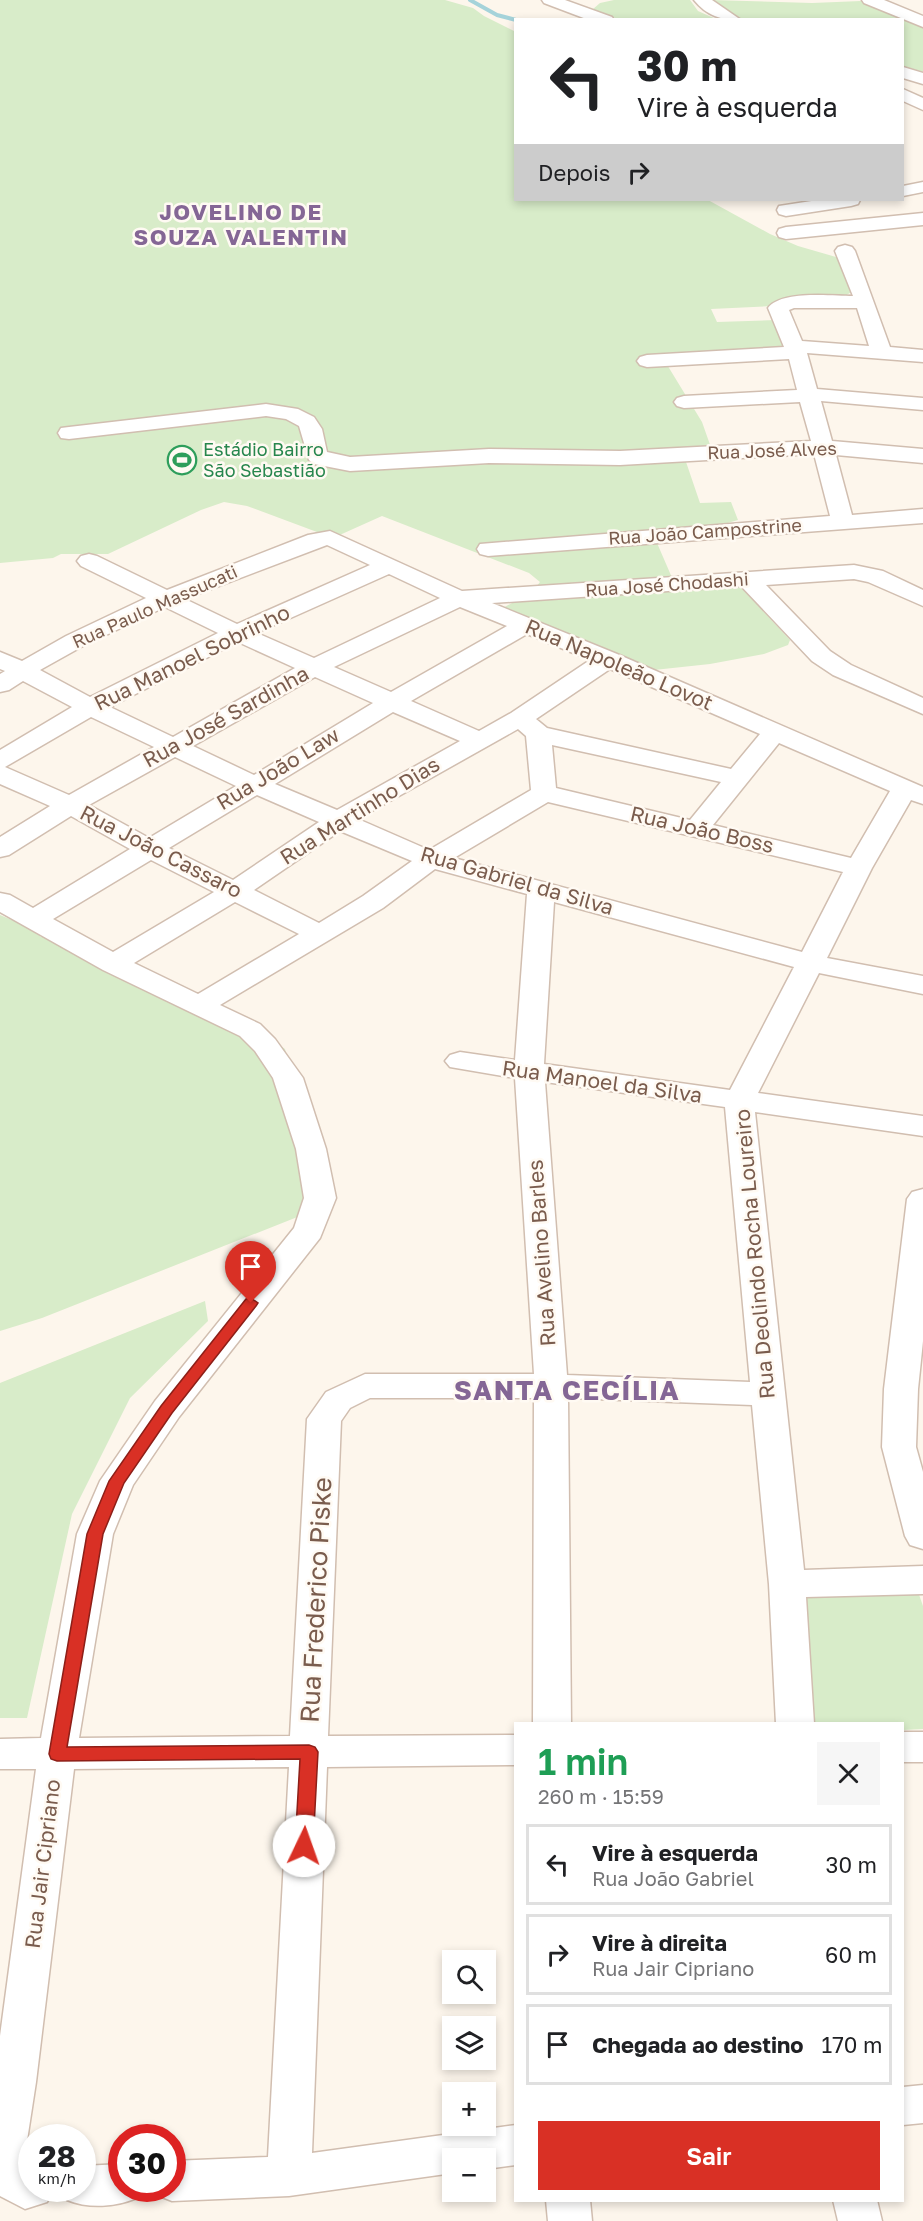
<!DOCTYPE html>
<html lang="pt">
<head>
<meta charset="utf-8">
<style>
  :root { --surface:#fff; --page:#f6f6f6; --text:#202124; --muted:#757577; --line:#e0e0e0; --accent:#d93025 }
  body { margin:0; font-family:"Golos Text",sans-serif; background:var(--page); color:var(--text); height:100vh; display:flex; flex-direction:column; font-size:22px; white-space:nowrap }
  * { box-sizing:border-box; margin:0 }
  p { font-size:20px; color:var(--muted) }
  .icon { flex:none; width:33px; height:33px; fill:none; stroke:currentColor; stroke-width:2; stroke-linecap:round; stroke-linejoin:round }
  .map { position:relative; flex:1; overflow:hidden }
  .side { position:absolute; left:514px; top:1722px; width:390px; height:480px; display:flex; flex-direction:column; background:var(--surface); border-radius:0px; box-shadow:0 3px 9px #0003 }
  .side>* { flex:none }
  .hud { position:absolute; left:514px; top:18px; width:390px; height:183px; border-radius:0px; box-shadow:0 3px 9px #0003; background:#fff; color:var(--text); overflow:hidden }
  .buttons { position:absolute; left:442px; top:1950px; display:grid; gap:12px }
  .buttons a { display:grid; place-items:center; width:54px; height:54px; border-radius:0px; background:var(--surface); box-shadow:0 3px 9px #0003; font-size:30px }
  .speed { position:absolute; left:18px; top:2124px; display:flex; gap:12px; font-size:30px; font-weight:700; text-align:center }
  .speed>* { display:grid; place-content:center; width:78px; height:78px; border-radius:50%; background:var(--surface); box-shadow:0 3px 9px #0003; line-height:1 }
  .speed small { font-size:15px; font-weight:400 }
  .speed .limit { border:9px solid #d22; background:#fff; color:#111 }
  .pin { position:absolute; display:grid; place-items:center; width:51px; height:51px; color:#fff; margin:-62px -26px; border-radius:50% 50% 50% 0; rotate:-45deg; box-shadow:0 0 6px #0007 }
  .pin .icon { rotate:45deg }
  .me { position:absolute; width:66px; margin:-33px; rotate:3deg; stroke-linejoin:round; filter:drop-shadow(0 0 4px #0008) }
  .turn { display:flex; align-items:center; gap:21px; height:126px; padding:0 24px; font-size:27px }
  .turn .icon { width:78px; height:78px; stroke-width:2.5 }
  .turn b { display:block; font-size:42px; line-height:51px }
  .then { display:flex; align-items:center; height:57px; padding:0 24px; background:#0003; gap:12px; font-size:22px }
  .round { display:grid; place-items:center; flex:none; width:63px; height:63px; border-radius:0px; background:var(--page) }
  .head { display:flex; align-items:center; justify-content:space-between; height:102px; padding:0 24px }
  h1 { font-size:36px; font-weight:600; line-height:45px; color:#1e9e55 }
  .button { display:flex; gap:12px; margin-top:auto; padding:12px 24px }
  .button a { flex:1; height:69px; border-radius:0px; background:var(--accent); color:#fff; font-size:24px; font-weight:600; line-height:69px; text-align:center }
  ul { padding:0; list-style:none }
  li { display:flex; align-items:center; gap:18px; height:81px; margin:0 12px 9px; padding:0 12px; border:3px solid var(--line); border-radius:0px }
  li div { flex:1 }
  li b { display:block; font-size:22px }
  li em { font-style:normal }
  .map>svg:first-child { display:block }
  .green { fill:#d8ecc9 }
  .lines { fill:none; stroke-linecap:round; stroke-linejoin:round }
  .stream { stroke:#a5d3da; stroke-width:4 }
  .minor-casing { stroke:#d1beb0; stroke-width:3 }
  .minor { fill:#fff; fill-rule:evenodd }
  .route { fill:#d93025; stroke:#8d1f18; stroke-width:1.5 }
  .labels { text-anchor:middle; stroke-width:5; stroke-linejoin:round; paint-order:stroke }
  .far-leisure-label { font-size:18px; fill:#27864d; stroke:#fffaf3; text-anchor:start }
  .far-street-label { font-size:18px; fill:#7a5c4d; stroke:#fffaf3 }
  .street-label { font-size:21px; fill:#7a5c4d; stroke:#fffaf3 }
  .far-district-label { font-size:22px; font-weight:bold; letter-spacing:1.5px; fill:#846695; stroke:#fffaf3 }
  .near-street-label { font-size:26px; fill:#7a5c4d; stroke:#fffaf3 }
  .district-label { font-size:27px; font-weight:bold; letter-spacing:1.5px; fill:#846695; stroke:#fffaf3 }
</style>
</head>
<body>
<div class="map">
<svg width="923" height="2221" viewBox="0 0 923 2221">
  <rect width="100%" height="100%" fill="#fdf6ec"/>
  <!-- green -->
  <g class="green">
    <polygon points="0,0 445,0 473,8 484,16 516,32 516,200 708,200 770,234 798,246 836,257 847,268 856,289 845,296 781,300 772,306 711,309 717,322 776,320 793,354 666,363 702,422 714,456 685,459 700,503 731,502 738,520 657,543 673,580 735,581 790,640 788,645 764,654 710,664 654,670 501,609 532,592 540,582 529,573 382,516 333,538 247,506 224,502 201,510 108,554 61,554 53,558 0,563"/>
    <polygon points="614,0 690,0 698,11 716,19 618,19 592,10 600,3"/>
    <polygon points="711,0 812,3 861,1 923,28 923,72 903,66 903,20 740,19"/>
    <polygon points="0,915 31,928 41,937 72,936 243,1019 285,1049 302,1119 315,1210 42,1318 0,1331"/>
    <polygon points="205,1301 208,1321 130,1398 72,1514 27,1718 0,1718 0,1383"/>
    <polygon points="917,1589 923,1606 923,1729 903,1730 903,1724 811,1723 805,1596"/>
  </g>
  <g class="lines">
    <!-- stream -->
    <polyline class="stream" points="470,0 497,15 516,20"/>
    <!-- minor casing -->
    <g class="minor-casing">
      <g id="minor">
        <polygon points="542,0 565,0 612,17 614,20 589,20 544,3"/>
        <path d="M 694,0 L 712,0 L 741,20 C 721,20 707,16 694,0 Z"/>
        <polygon points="862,0 884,0 923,16 923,27 864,3"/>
        <polygon points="903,67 923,73 923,84 903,78"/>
        <polygon points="903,89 923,98 923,110 903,101"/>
        <polygon points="923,182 923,192 903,196 903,186"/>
        <polygon points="818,200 860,200 858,204 851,206 786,216 779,214 777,210 779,206"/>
        <polygon points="923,213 923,225 786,239 779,237 777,233 779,229 786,227"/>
        <path d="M 845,245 L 852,247 L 855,251 L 890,347 L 923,350 L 923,362 L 807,353 L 817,389 L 923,398 L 923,410 L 821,401 L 832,441 L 923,449 L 923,463 L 836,455 L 852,515 L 923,509 L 923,523 L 488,556 L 480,554 L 477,549 L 480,544 L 830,516 L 814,454 L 620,465 L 489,463 L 350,471 L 314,464 L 309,460 L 299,426 L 286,419 L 266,416 L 69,439 L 61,438 L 58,433 L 61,428 L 69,427 L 266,404 L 298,409 L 314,417 L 322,429 L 327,452 L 350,457 L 489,449 L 620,451 L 811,441 L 800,402 L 684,408 L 677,406 L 674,402 L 677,398 L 684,396 L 797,390 L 789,359 L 647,367 L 640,365 L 637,361 L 640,357 L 647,355 L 784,347 L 768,308 C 781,290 832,296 853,296 L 835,251 L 838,247 ZM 794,308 L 857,308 L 869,346 L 802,341 L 789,310 Z"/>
        <path d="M 330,531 L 462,591 L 854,565 L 883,571 L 923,590 L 923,606 L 868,582 L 854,579 L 766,585 L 830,651 L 851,665 L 923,698 L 923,714 L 833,675 L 812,661 L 741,586 L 492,603 L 617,654 L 923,787 L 923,804 L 911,800 L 872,868 L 827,958 L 923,976 L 923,994 L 819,973 L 758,1093 L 923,1116 L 923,1136 L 755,1112 L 804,1570 L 923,1566 L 923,1594 L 806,1597 L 814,1724 L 776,1724 L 769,1584 L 752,1405 L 568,1398 L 571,1724 L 533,1724 L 534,1398 L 370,1398 L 350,1408 L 341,1421 L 328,1736 L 516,1735 L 516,1765 L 327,1767 L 312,2153 L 516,2125 L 516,2165 L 486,2169 L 486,2158 L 453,2158 L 453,2173 L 289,2196 L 172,2201 L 157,2195 L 154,2188 L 172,2188 L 172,2161 L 268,2157 L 289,1767 L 74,1769 L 36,2082 L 24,2160 L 32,2168 L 32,2188 L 54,2188 L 47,2202 L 25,2209 L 0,2196 L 0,2036 L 36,1769 L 0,1769 L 0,1739 L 41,1738 L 77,1534 L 100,1481 L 155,1401 L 294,1228 L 304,1198 L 296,1149 L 273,1078 L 255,1051 L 240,1036 L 103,970 L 0,912 L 0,893 L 10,895 L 33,908 L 130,849 L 71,816 L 9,855 L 0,857 L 0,837 L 50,806 L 0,784 L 0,750 L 72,707 L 23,681 L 9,690 L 0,692 L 0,674 L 5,671 L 0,669 L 0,652 L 22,661 L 66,636 L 146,598 L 81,566 L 77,561 L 81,556 L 89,554 L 97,556 L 167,590 L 308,535 ZM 327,545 L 370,565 L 237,624 L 185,599 ZM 389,574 L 440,598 L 314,658 L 257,633 ZM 165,607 L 218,633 L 90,697 L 40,670 L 83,646 ZM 460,607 L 507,626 L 391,692 L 334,667 ZM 527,634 L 590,660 L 511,713 L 479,731 L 411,701 ZM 238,642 L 295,668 L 173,737 L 110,707 ZM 610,669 L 760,734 L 731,769 L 547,728 L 536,719 ZM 315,677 L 373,703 L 254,775 L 193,746 ZM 393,712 L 460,741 L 337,810 L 275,784 ZM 91,717 L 154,747 L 69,795 L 5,767 ZM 518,729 L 526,736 L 531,790 L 429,850 L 358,819 ZM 779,743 L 890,791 L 851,858 L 713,825 ZM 552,745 L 721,782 L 690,820 L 556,788 ZM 175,757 L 236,786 L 149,838 L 89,805 ZM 257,795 L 319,822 L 233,880 L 169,848 ZM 548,802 L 843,872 L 802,952 L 454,858 ZM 340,831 L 412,861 L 363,896 L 319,923 L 254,890 ZM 151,860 L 214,892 L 113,952 L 53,919 ZM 435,869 L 527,894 L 515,1060 L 460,1052 L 450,1055 L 445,1061 L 450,1067 L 515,1078 L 534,1374 L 365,1374 L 326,1392 L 307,1419 L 290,1736 L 79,1738 L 113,1534 L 133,1485 L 179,1417 L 320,1238 L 336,1198 L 326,1149 L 303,1078 L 275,1039 L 260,1024 L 220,1005 L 383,908 ZM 235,902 L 299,934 L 198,994 L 134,963 ZM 554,902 L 794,967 L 730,1090 L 544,1064 ZM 545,1082 L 725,1107 L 750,1382 L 567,1375 Z"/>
        <polygon points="923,1189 923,1341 918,1389 916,1447 923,1472 923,1549 910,1545 905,1536 882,1447 884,1389 907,1199 912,1192"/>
        <rect x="903" y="1732" width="20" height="30"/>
        <polygon points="923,2085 923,2123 903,2125 903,2087"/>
        <path d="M 122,2164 L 122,2188 L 142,2188 L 137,2198 C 115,2207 89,2209 67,2200 L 61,2188 L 82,2188 L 82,2166 Z"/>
        <polygon points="546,2200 590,2200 592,2221 548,2221"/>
        <polygon points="833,2200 877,2200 882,2221 838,2221"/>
      </g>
    </g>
    <!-- minor -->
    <use href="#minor" class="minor"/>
  </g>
  <!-- route -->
  <polygon class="route" points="251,1298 258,1303 256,1306 172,1413 124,1483 103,1534 67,1747 309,1745 315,1747 318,1752 313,1846 311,1851 304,1853 298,1851 295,1846 300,1759 57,1761 51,1759 49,1754 87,1534 109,1481 161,1406 246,1299"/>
  <!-- icons -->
  <defs>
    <g id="stadium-ring" transform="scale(1.5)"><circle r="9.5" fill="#fffaf3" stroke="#2e9e5b" stroke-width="1.5"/><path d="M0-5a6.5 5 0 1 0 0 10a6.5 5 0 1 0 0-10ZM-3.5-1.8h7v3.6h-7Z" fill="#2e9e5b"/></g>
  </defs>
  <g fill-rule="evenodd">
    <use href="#stadium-ring" x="182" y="460"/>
  </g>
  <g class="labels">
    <!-- far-leisure labels -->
    <g class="far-leisure-label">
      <text x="203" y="456">Estádio Bairro<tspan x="203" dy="21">São Sebastião</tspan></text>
    </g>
    <!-- far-street labels -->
    <g class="far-street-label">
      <text transform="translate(772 451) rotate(-2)" y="6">Rua José Alves</text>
      <text transform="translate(705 532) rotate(-4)" y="6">Rua João Campostrine</text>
      <text transform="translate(667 585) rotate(-4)" y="6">Rua José Chodashi</text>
      <text transform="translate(155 607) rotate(-24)" y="6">Rua Paulo Massucati</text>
    </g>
    <!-- street labels -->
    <g class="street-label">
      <text transform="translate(192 658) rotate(-26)" y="7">Rua Manoel Sobrinho</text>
      <text transform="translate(619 665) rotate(23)" y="7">Rua Napoleão Lovot</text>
      <text transform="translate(226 717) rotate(-29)" y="7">Rua José Sardinha</text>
      <text transform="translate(278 769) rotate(-31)" y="7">Rua João Law</text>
      <text transform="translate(360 811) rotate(-32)" y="7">Rua Martinho Dias</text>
      <text transform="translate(702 830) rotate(13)" y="7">Rua João Boss</text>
      <text transform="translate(161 852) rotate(27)" y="7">Rua João Cassaro</text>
      <text transform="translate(517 881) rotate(16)" y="7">Rua Gabriel da Silva</text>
      <text transform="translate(602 1082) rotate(8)" y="7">Rua Manoel da Silva</text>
      <text transform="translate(542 1253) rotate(-94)" y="7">Rua Avelino Barles</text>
      <text transform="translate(755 1254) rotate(-95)" y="7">Rua Deolindo Rocha Loureiro</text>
      <text transform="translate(43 1864) rotate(-83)" y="7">Rua Jair Cipriano</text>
    </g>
    <!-- far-district labels -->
    <g class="far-district-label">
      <text x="241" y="220">JOVELINO DE<tspan x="241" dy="25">SOUZA VALENTIN</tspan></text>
    </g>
    <!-- near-street labels -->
    <g class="near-street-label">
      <text transform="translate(316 1600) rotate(-87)" y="9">Rua Frederico Piske</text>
    </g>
    <!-- district labels -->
    <g class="district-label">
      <text x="567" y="1400">SANTA CECÍLIA</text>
    </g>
  </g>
</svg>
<div class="buttons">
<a><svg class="icon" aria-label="search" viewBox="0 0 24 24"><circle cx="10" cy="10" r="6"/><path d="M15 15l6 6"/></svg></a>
<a><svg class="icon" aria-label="layers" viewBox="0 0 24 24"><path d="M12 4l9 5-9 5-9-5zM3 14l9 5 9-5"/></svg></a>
<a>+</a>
<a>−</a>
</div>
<div class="speed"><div>28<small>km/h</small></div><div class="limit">30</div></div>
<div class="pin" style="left:251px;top:1303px;background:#d93025"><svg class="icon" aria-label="arrive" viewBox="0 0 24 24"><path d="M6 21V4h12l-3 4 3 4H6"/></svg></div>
<svg class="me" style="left:304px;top:1846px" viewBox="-20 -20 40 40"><circle r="19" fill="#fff"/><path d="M0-13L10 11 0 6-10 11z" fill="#d93025"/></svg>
<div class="hud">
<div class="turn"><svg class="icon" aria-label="left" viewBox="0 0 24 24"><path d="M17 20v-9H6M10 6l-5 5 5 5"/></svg><div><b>30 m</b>Vire à esquerda</div></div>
<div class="then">Depois<svg class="icon" aria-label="right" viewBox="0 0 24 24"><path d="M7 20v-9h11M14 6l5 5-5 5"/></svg></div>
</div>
<section class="side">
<div class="head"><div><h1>1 min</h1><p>260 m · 15:59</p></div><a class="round"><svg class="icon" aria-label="close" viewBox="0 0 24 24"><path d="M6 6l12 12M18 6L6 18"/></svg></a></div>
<ul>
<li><svg class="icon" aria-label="left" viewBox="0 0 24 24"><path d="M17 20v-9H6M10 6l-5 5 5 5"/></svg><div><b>Vire à esquerda</b><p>Rua João Gabriel</p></div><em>30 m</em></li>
<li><svg class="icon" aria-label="right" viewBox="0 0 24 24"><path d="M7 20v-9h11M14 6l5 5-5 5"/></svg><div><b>Vire à direita</b><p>Rua Jair Cipriano</p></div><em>60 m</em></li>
<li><svg class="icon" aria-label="arrive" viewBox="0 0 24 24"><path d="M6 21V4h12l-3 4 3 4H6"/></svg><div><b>Chegada ao destino</b></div><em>170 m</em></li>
</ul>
<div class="button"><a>Sair</a></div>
</section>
</div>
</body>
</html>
